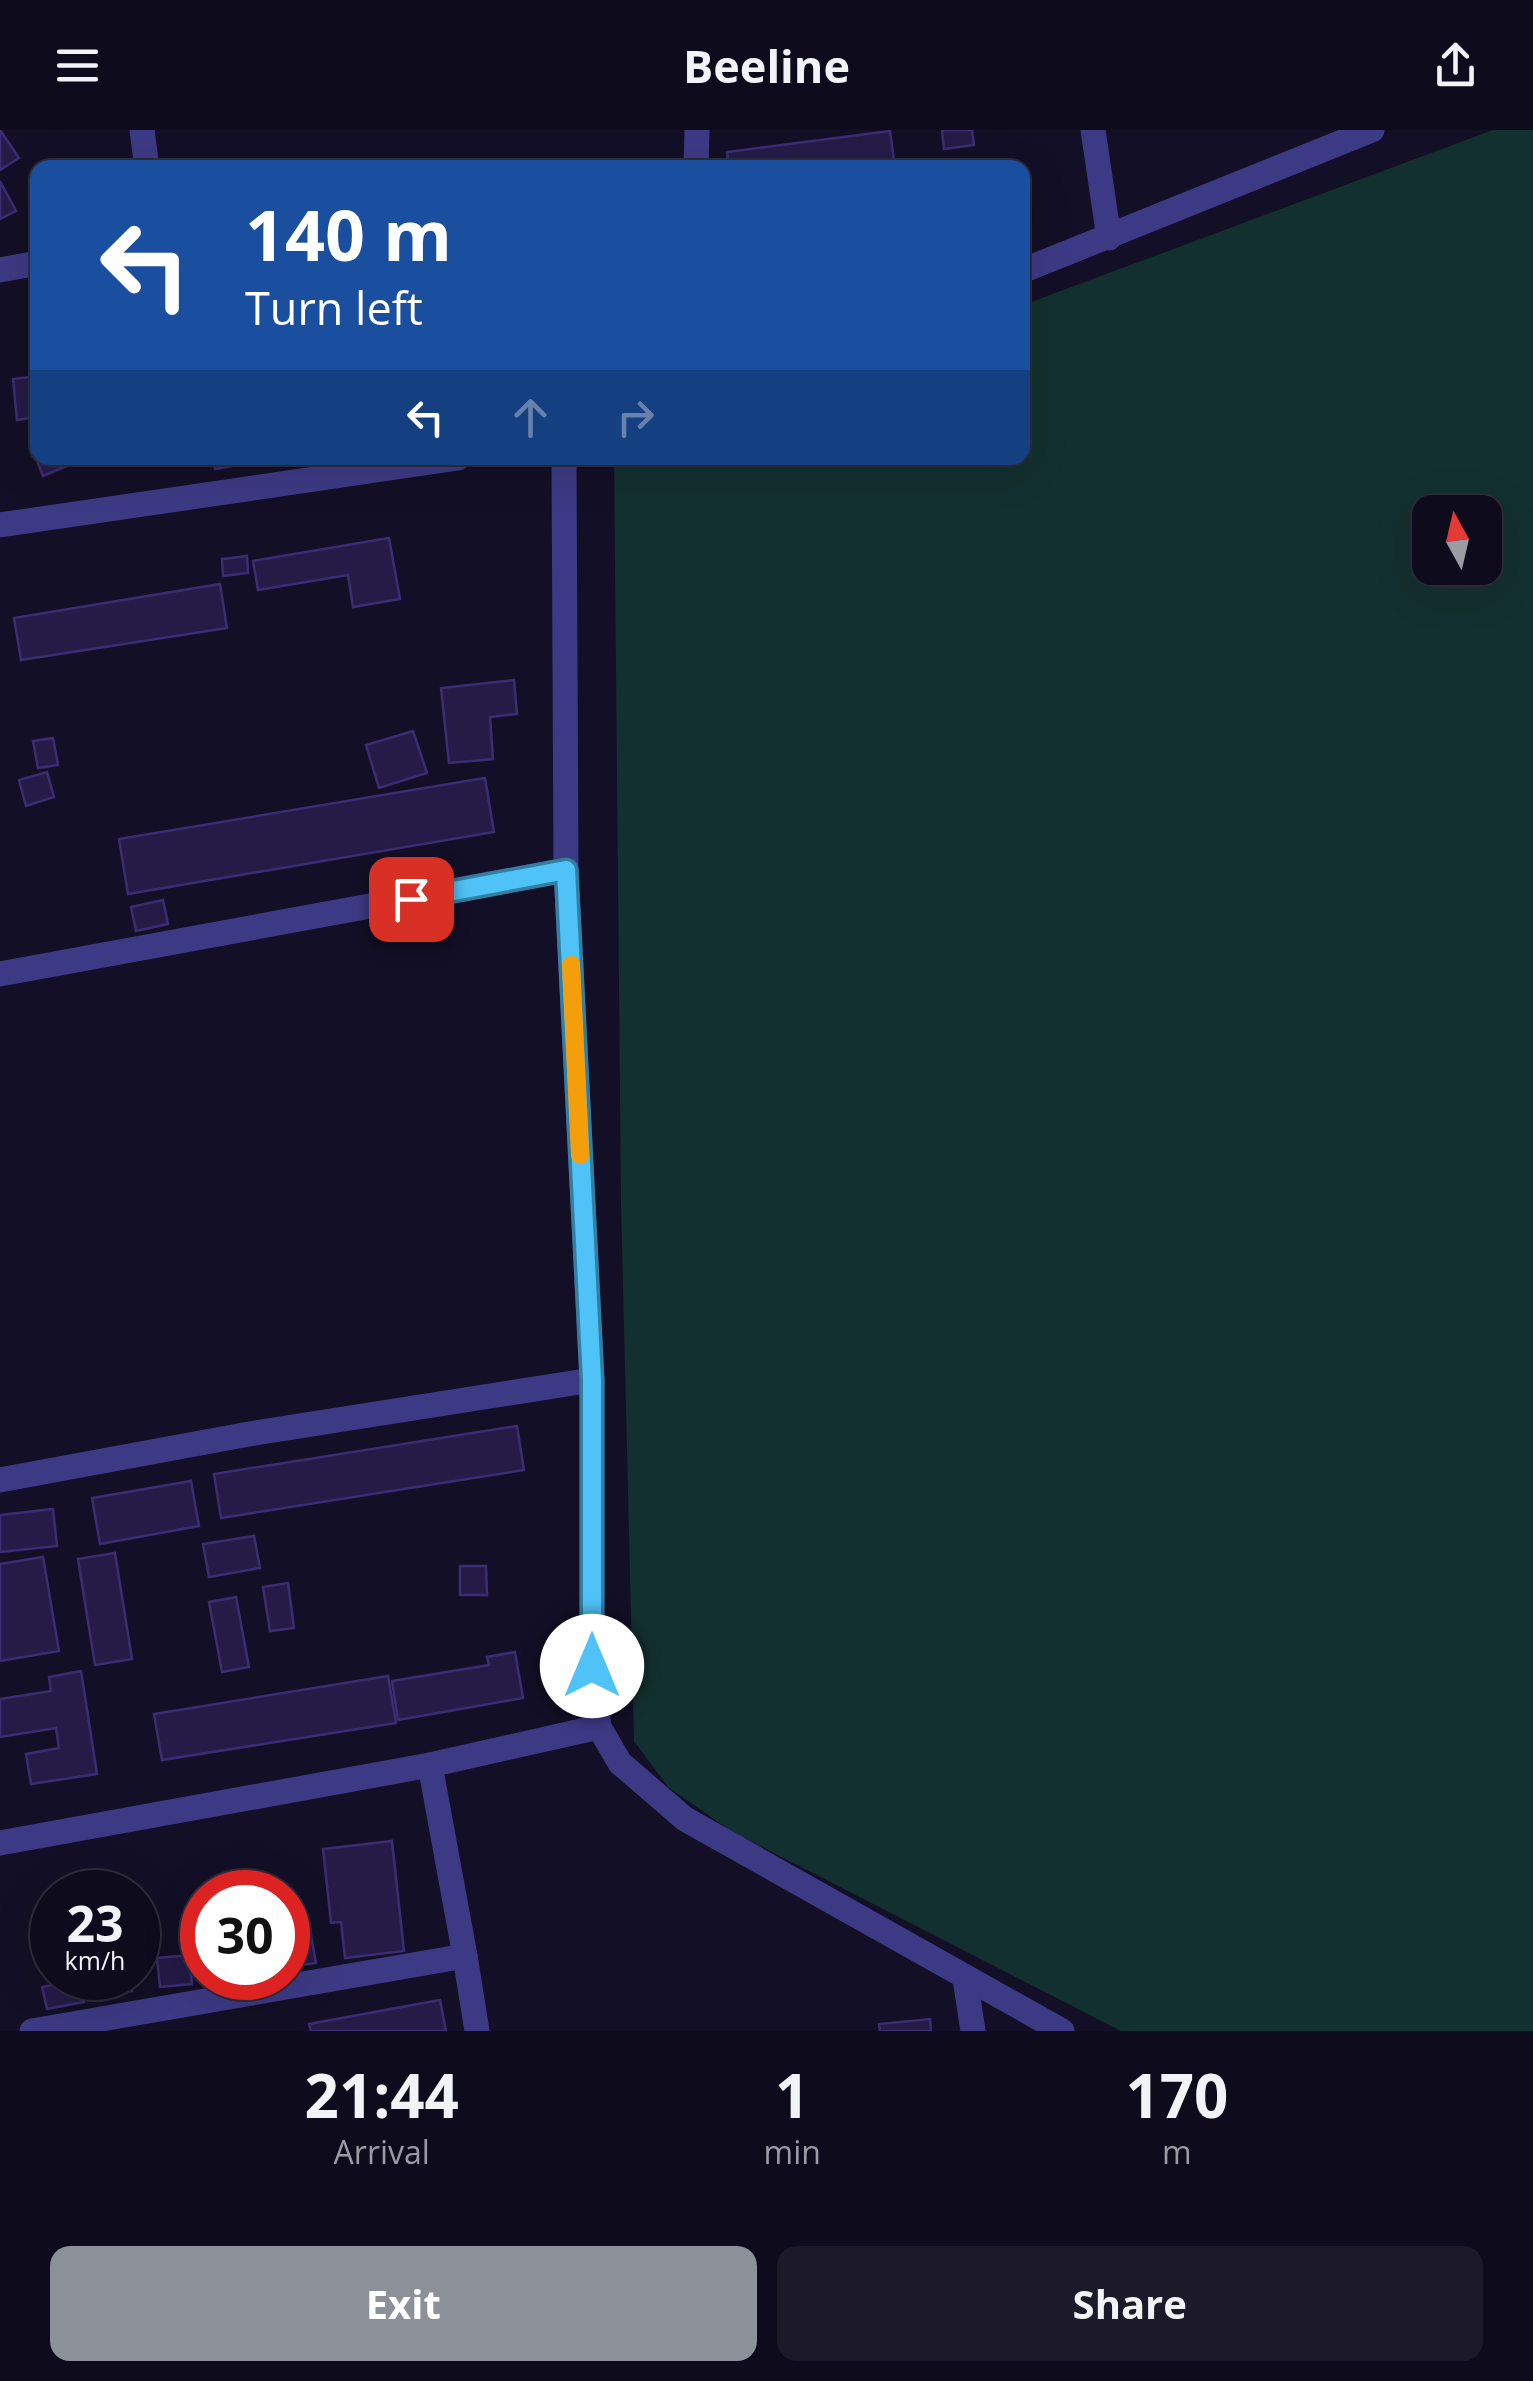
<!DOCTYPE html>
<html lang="en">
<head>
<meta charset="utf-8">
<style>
  :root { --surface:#0e0b1c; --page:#1c1929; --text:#f1f3f6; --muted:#9b9ba3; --line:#2e2b3b; --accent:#8c9099 }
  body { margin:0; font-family:"Open Sans",sans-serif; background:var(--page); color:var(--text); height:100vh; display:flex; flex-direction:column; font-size:38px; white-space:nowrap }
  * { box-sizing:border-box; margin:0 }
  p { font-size:32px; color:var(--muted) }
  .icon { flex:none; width:55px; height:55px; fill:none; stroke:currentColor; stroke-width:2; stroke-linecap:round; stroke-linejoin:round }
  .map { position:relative; height:1901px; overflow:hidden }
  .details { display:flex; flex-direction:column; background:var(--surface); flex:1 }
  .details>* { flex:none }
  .hud { position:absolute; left:30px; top:30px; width:1000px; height:305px; border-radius:20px; box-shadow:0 10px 40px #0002,0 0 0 2px var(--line); background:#1a4fa0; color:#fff; overflow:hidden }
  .needle { width:65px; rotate:352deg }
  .tools { position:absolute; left:1412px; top:365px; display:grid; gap:20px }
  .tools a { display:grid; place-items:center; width:90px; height:90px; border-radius:20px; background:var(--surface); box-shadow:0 10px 40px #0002,0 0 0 2px var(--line); font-size:50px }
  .speed { position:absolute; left:30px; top:1740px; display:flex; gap:20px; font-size:50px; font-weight:700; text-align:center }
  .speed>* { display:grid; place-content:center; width:130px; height:130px; border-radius:50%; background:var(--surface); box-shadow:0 10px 40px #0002,0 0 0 2px var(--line); line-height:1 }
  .speed small { font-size:25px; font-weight:400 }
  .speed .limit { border:15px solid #d22; background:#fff; color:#111 }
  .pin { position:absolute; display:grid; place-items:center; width:85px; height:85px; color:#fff; margin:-42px; border-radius:20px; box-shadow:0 5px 15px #0006 }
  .me { position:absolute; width:110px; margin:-55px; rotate:0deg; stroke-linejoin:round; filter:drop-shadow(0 0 8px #0008) }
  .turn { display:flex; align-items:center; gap:35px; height:210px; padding:0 50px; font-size:45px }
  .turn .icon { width:130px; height:130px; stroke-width:2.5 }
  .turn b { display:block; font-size:70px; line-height:85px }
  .lanes { display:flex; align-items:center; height:95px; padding:0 50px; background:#0003; justify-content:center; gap:50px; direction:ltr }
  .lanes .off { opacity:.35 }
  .eta { display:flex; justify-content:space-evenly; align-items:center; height:170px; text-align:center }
  .eta b { font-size:60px; font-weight:700; line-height:70px }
  .action { display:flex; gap:20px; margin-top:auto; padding:20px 50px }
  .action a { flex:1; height:115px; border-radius:20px; background:var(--accent); color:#fff; font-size:40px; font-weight:700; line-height:115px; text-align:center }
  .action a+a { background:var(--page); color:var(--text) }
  header { display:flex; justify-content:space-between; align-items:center; height:130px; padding:0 50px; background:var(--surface); font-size:45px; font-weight:700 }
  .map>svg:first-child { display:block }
  .green { fill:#12302f; fill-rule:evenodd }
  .building { fill:#241b47; stroke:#3b2d73; stroke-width:2.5 }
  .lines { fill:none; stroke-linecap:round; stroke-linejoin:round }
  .minor { stroke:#3d3a85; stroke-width:25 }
  .route-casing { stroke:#337fa1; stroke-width:25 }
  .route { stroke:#4fc3f7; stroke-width:18 }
  .slow { stroke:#f59e0b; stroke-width:18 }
</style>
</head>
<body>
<header><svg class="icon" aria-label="menu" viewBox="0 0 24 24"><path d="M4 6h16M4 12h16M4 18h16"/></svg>Beeline<svg class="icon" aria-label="share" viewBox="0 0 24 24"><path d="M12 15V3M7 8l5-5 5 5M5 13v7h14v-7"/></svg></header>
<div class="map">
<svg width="1533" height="1901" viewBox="0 0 1533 1901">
  <rect width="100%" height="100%" fill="#130f26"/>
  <!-- green -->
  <path class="green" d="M 1493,0 L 1533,0 L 1533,1901 L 1121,1901 L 731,1701 L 668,1657 L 634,1611 L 621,1073 L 614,328 L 1022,328 L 1023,175 ZM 1430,382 L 1485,382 L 1485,438 L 1430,438 Z"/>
  <!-- building -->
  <g class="building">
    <polygon points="0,0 19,28 0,40"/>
    <polygon points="942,0 972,0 974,15 944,19"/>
    <polygon points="890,1 895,38 729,38 727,22"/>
    <polygon points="0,51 16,81 0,89"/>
    <polygon points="38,246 38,287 17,290 13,249"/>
    <polygon points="38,318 38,328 81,330 43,346 33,320"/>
    <polygon points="213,328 265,328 266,330 215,339"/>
    <polygon points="389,408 400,469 353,477 348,445 258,460 253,431"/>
    <polygon points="247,426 248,443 223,446 222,429"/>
    <polygon points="220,454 227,498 21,530 14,488"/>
    <polygon points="514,550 517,584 490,587 493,629 449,633 441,558"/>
    <polygon points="413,601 427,643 379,658 366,615"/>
    <polygon points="53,608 58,635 38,638 33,611"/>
    <polygon points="47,642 54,667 26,676 19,650"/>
    <polygon points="485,648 494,702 128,764 119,709"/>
    <polygon points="163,770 168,794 136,801 131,777"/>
    <polygon points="517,1296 524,1340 221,1388 214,1344"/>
    <polygon points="191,1351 199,1396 100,1414 92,1368"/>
    <polygon points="53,1379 57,1416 0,1422 0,1385"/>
    <polygon points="254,1406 260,1438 209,1447 203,1414"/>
    <polygon points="115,1423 132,1529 95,1535 78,1429"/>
    <polygon points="43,1427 59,1521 0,1531 0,1434"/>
    <polygon points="460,1436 486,1436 487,1465 460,1465"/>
    <polygon points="288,1453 294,1498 270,1501 263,1457"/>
    <polygon points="236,1467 249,1537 222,1542 209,1472"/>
    <polygon points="515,1522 523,1568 398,1590 392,1551 489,1535 487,1527"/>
    <polygon points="81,1541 97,1644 31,1654 26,1624 59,1618 56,1598 0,1607 0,1569 51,1561 49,1547"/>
    <polygon points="388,1546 396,1593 162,1630 154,1584"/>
    <polygon points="392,1711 404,1821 345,1828 341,1792 331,1793 323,1719"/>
    <polygon points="311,1805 316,1833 288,1837 288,1809"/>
    <polygon points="189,1825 192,1854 160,1857 157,1828"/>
    <polygon points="110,1848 132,1848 132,1861 111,1862"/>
    <polygon points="79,1850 84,1872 47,1879 42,1857"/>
    <polygon points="440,1870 446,1901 311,1901 309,1894"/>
    <polygon points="930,1889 931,1901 880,1901 879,1894"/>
  </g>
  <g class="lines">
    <!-- minor -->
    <g class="minor">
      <polyline points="142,0 147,38"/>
      <polyline points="1093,0 1109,108"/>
      <polyline points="696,38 697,0"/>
      <polyline points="0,140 38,133"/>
      <polyline points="1022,141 1372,0"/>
      <polyline points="564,328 566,740 592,1250 592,1535 599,1597 620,1633 685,1689 1062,1901"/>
      <polyline points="0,395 458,328"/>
      <polyline points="0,844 566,740"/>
      <polyline points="0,1350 249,1304 592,1250"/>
      <polyline points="430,1635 465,1826"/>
      <polyline points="0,1713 430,1635 599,1597"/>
      <polyline points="965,1849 973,1901"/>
      <polyline points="32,1901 465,1826 477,1901"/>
    </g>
  </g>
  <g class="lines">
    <!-- route casing -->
    <g class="route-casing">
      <polyline id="route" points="411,769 566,740 592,1250 592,1536"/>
    </g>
    <!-- route -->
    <use href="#route" class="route"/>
    <!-- slow -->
    <polyline class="slow" points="571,835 580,1025"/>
  </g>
</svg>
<div class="tools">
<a><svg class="needle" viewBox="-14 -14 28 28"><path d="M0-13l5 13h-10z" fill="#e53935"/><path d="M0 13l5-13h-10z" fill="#9b9ba3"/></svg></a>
</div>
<div class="speed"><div>23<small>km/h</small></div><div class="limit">30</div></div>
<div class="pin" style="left:411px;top:769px;background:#d93025"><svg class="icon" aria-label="arrive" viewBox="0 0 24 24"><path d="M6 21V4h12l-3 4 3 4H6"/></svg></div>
<svg class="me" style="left:592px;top:1536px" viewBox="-20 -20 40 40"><circle r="19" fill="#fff"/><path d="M0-13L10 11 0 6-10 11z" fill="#4fc3f7"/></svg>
<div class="hud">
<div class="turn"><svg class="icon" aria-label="left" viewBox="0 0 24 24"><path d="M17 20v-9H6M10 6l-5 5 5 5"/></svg><div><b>140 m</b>Turn left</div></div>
<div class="lanes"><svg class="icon" aria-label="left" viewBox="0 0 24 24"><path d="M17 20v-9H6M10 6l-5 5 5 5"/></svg><svg class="icon off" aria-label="ahead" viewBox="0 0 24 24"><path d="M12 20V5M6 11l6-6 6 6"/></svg><svg class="icon off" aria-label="right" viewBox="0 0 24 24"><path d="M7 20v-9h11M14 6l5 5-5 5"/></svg></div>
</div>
</div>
<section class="details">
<div class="eta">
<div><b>21:44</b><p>Arrival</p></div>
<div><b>1</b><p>min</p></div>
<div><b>170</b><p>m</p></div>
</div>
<div class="action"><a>Exit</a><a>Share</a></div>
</section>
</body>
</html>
